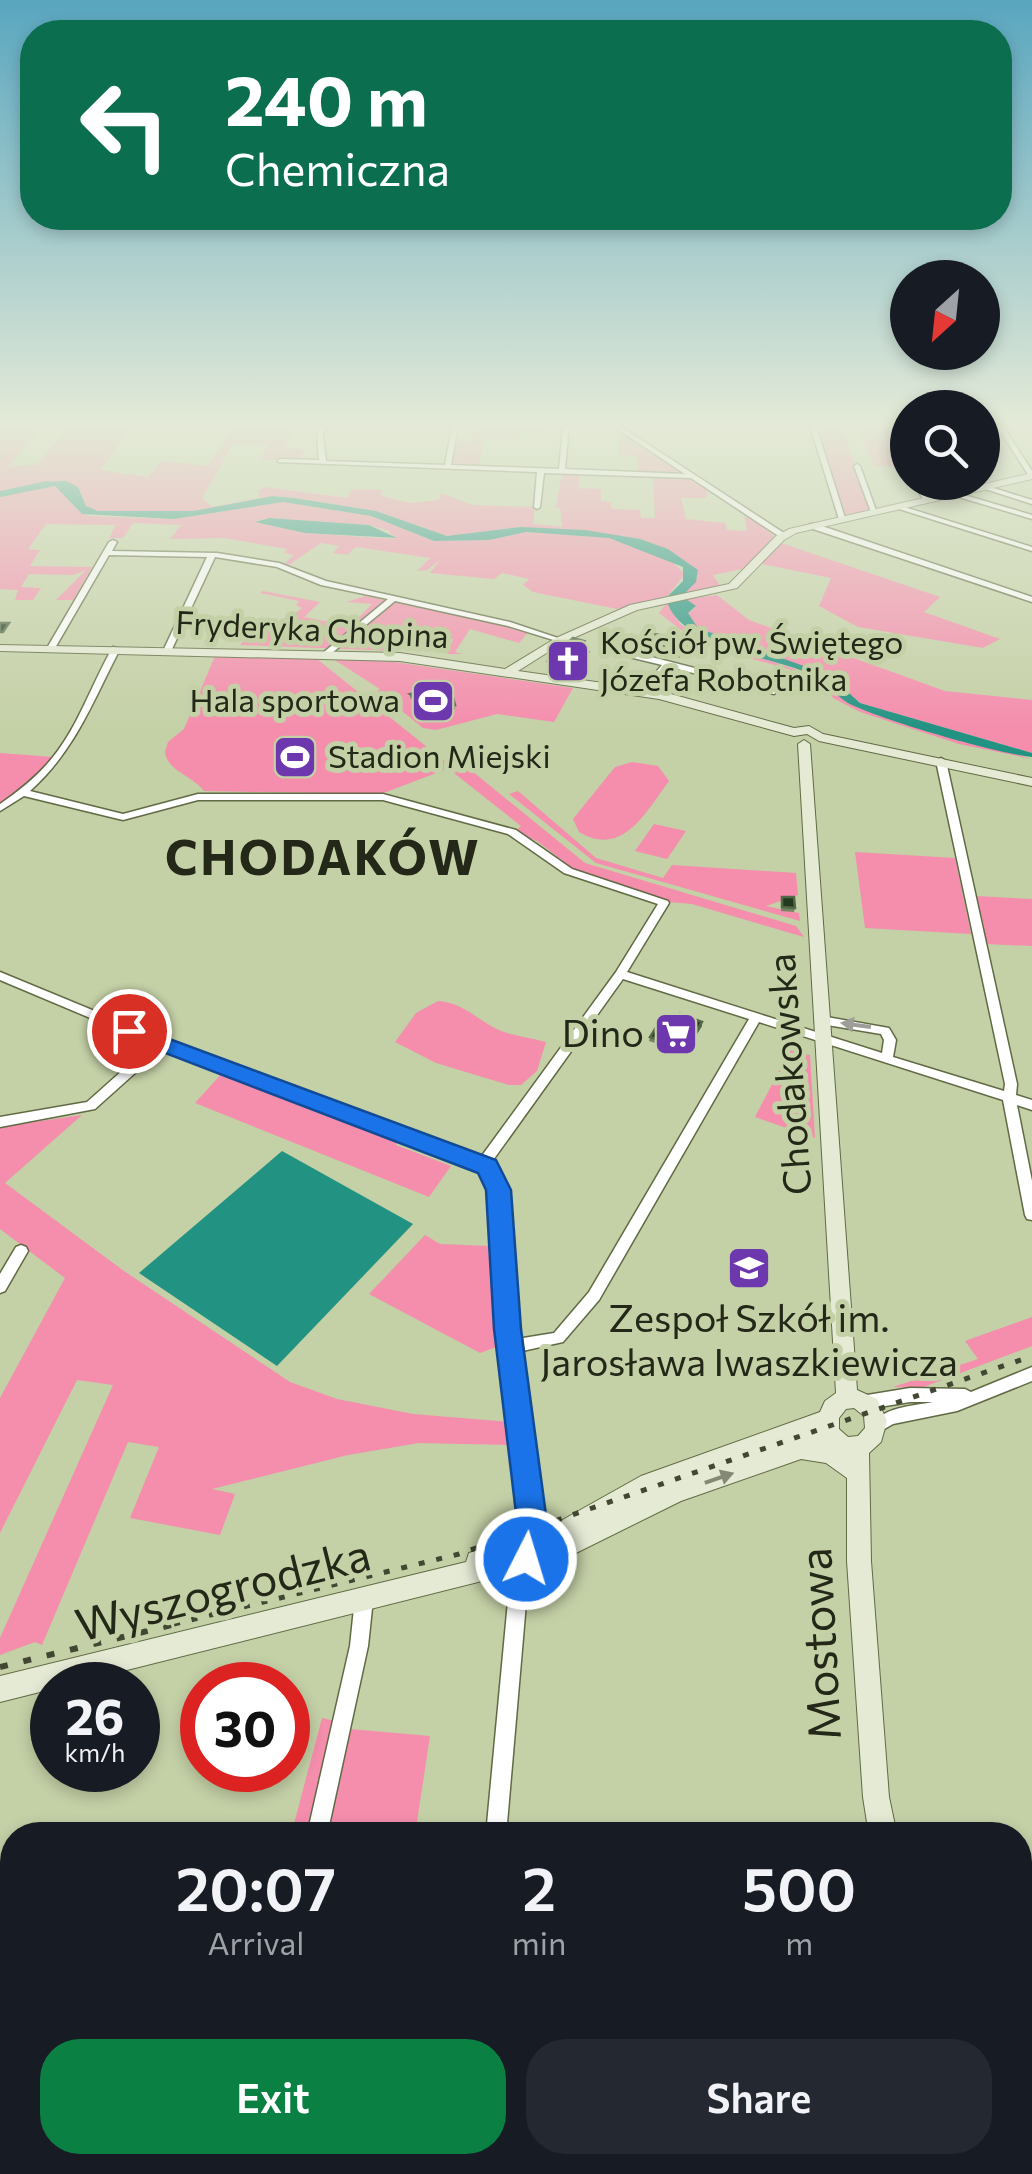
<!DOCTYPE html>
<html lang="en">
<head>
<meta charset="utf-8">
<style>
  :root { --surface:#171b24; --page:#242831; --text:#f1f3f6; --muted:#9ea1a6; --accent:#0b8043 }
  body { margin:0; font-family:Commissioner,sans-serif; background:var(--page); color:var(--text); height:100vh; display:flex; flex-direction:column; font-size:38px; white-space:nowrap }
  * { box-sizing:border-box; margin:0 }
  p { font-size:32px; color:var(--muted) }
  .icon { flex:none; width:55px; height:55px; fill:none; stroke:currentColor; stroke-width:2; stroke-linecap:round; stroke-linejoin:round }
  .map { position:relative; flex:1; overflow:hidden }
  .details { position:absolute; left:0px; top:1822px; width:1032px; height:352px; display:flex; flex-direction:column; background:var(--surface); border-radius:40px 40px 0 0; box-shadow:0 5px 15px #0003 }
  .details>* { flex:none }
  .guide { position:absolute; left:20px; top:20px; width:992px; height:210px; border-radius:40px; box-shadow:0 5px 15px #0003; background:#0b6e4f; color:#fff; overflow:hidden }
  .needle { width:65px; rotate:207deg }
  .fabs { position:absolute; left:890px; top:260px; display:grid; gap:20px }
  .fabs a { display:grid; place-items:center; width:110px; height:110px; border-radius:50%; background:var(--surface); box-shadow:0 5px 15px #0003; font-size:50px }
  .speed { position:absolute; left:30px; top:1662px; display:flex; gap:20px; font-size:50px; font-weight:700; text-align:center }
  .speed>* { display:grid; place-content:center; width:130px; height:130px; border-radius:50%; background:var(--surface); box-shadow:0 5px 15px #0003; line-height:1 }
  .speed small { font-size:25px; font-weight:400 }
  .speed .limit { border:15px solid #d22; background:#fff; color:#111 }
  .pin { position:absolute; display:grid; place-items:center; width:85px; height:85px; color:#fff; margin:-42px; border:5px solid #fff; border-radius:50%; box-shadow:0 2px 10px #0007 }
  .me { position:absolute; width:110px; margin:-55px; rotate:5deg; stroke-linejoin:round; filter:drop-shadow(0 0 8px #0008) }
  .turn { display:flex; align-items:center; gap:35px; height:210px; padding:0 40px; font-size:45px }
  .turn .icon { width:130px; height:130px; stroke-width:2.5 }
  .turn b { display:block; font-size:70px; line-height:85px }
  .eta { display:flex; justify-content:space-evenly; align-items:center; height:170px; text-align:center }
  .eta b { font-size:60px; font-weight:600; line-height:70px }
  .button { display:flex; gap:20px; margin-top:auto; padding:20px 40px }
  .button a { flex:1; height:115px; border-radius:40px; background:var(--accent); color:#fff; font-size:40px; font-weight:600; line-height:115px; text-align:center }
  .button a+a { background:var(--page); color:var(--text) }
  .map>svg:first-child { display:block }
  .green { fill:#f58dad; fill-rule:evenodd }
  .water { fill:#229282 }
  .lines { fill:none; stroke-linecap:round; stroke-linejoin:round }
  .river { fill:#229282; fill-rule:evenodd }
  .street-casing { stroke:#606a44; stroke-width:3 }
  .secondary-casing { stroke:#606a44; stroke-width:2 }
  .street { fill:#fff; fill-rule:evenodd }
  .secondary { fill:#e4ead4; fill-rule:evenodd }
  .rail-far1 { stroke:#414732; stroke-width:5; stroke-dasharray:6 12; stroke-linecap:butt }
  .rail { stroke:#414732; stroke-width:6; stroke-dasharray:8 16; stroke-linecap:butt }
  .wall { fill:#738662 }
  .shaded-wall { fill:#536847 }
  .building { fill:#223b1e; stroke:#536847; stroke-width:2.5 }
  .oneway { fill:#9c9e97 }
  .oneway2 { fill:#848976 }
  .route { fill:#1a73e8; stroke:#114b97; stroke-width:2.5 }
  .labels { text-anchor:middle; stroke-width:10; stroke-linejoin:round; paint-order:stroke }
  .far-street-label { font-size:32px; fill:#232818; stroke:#c4d0a6 }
  .far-poi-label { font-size:32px; fill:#232818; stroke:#c4d0a6; text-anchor:start }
  .poi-label { font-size:38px; fill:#232818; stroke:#c4d0a6; text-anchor:end }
  .street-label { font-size:38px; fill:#232818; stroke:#c4d0a6 }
  .near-street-label { font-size:45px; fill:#232818; stroke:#c4d0a6 }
  .district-label { font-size:48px; font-weight:bold; letter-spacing:2.5px; fill:#232818; stroke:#c4d0a6 }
</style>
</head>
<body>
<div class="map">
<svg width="1032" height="2174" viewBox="0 0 1032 2174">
  <rect width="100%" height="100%" fill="#c4d0a6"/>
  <!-- green -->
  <g class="green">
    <path d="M 0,426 L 42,426 L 9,466 L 37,465 L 69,426 L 132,426 L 100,470 L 148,477 L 161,461 L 209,466 L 233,426 L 296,426 L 285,448 L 305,450 L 300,460 L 261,460 L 268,444 L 233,444 L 202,498 L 212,507 L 259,498 L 259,490 L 265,487 L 348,498 L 351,489 L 382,490 L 381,496 L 411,503 L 439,500 L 441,493 L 472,505 L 535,507 L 533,524 L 562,527 L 560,508 L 556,507 L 562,472 L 579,473 L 579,488 L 601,489 L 601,501 L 611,502 L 611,509 L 640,510 L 641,518 L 655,518 L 653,474 L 689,479 L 708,490 L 706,498 L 681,498 L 686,519 L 725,523 L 727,530 L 747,531 L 744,512 L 774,536 L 747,568 L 713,575 L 721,587 L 681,596 L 697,578 L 698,570 L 668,549 L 640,539 L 521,527 L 447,536 L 376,511 L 294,498 L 273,496 L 193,511 L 98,511 L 86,506 C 71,460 32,493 0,493 Z"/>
    <polygon points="474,426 544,426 543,432 520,432 519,439 484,439 479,466 450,463 454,441 472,441"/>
    <polygon points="815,426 842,426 870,510 844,516"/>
    <polygon points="858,426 907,426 907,442 896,443 906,467 874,466"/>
    <polygon points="619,430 687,476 638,471 637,456 619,455"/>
    <path d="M 45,486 L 58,487 L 77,510 L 90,516 L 174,519 L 283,502 L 371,516 L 434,541 L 489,540 L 526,532 L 609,538 L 669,559 L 685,574 L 666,598 L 617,609 L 533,592 L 523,585 L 529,579 L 502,573 L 494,579 L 430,573 L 440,560 L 427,570 L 417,571 L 430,558 L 356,547 L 347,555 L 333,553 L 339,546 L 321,543 L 289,565 L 284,564 L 294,555 L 284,553 L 287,549 L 225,538 L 170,539 L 181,525 L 133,523 L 123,538 L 109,538 L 116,525 L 46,524 L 28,549 L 40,550 L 30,566 L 92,567 L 73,600 L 56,600 L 86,570 L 73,575 L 29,574 L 21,587 L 41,588 L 33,600 L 15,600 L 18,590 L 0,589 L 0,497 ZM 269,518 L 369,525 L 389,531 L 395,539 L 305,533 L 255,522 Z"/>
    <polygon points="781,543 940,597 924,612 1000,639 983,648 858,627 819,606 831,578 762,564"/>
    <path d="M 263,591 L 320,602 L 304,617 L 350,626 L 372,604 L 346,602 L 366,596 L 529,631 L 519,643 L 470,629 L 455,652 L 462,654 L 447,654 L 453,639 L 413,630 L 397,651 L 240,645 C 258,624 281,624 302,608 L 296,605 L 299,601 L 260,593 Z"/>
    <polygon points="717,595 749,620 945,691 1032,700 1032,753 860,703 829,675 715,638 698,628 688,613 696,607 686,599"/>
    <polygon points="669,601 680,624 709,640 818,677 857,706 1032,759 959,744 860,712 833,698 820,681 809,675 718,649 689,636 659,613 665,605 655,607"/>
    <path d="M 215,656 L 317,659 L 452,767 L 381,794 L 204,791 C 193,776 167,771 165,752 L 168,742 L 184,729 Z"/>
    <polygon points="333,659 394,662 573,688 554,722 497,714 436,730 423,728 377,691 380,689"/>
    <polygon points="0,753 53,757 17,794 0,803"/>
    <path d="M 632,762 L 658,766 L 669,781 C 646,812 623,858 579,832 L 573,819 L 615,767 Z"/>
    <polygon points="467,767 585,863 796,926 804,937 692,904 669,902 577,872 537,841 514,832 521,826 454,773"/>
    <polygon points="518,791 596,858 663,878 672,865 796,873 798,895 766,906 799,913 800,921 596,863 509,794"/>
    <polygon points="654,824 686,831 667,859 635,851"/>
    <polygon points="855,852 955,858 971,934 865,928"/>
    <polygon points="976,896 1032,899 1032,946 986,944"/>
    <path d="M 438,1001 C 465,1003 476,1020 501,1031 C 517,1037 532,1038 546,1042 L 537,1071 L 521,1085 L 509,1085 L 436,1063 L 395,1042 L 416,1013 Z"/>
    <polygon points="790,1050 810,1055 815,1138 755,1117"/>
    <polygon points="224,1071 398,1140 396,1145 451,1166 429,1197 195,1103"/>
    <polygon points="82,1115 5,1183 124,1271 290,1382 337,1399 413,1414 510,1422 513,1445 419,1443 348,1455 212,1489 235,1494 220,1535 130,1518 159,1447 128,1442 42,1645 35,1642 0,1655 0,1638 113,1385 77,1380 0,1533 0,1398 65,1278 0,1229 0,1127"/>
    <polygon points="425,1235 440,1244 489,1246 499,1346 480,1353 369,1294"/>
    <polygon points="1032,1317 1032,1346 921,1388 893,1387 978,1359 965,1341"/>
    <polygon points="322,1718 339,1722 312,1835 291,1835"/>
    <polygon points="350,1729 430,1736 415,1835 325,1835"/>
    <polygon points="0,1954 12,1955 12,2162 233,2163 230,2174 0,2174"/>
    <polygon points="587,2163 743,2163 743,2174 586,2174"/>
  </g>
  <!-- water -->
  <g class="water">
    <path d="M 66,481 L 78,487 L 86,506 L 98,511 L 193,511 L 273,496 L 294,498 L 376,511 L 447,536 L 521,527 L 585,530 L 640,539 L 668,549 L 698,570 L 696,582 L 682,596 L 696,606 L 688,613 L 698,628 L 829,675 L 860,703 L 1032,753 L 1032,757 C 995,753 881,720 848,703 C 834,695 829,682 813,675 C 770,656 677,647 666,598 L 683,581 L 683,567 L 609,538 L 526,532 L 489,540 L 434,541 L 371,516 L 283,502 L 174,519 L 82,514 L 55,486 L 0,497 L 0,493 C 24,493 41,480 66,481 Z"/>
    <polygon points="269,518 369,525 397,538 305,533 255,522"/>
    <polygon points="282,1151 413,1224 277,1366 139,1273"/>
  </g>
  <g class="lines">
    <!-- river -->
    <polygon class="river" points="47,481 51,482 51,486 0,497 0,491"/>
    <!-- street casing -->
    <g class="street-casing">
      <g id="street">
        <polygon points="321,426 327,426 323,435 326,461 445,465 452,426 458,426 451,465 559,469 563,426 569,426 565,469 685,474 613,426 620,426 787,535 780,537 691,478 544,473 540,507 537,509 534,507 537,472 278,462 278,460 280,459 319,460 317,435"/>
        <polygon points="810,426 816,426 846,521 839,519"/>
        <polygon points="997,426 1003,426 1032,471 1032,478 1029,476"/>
        <path d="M 899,442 C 907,446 908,457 908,465 L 896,444 Z"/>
        <polygon points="857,464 860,466 877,513 871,512 854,466"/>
        <polygon points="913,482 920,482 928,501 924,501"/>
        <polygon points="984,485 1032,500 1032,504 982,488 982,486"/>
        <polygon points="954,492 1032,515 1032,519 952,495 951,494"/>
        <polygon points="898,505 1032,547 1032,551 896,508 896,506"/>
        <polygon points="810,524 816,524 1032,597 1032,602 810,528"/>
        <polygon points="113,540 117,542 112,551 217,553 279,563 326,581 510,622 564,640 560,642 508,626 395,601 327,657 324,656 324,652 388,599 321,585 277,567 215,557 172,649 168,651 164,649 207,557 109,555 55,648 48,650 47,648 109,542"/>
        <path d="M 113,647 L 120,649 C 93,701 75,751 30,791 L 123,814 L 198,794 L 383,794 L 516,830 L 572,869 L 668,901 L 669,903 L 627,972 L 882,1053 L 884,1040 L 881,1034 L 821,1024 L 815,1020 L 821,1016 L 889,1028 L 896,1040 L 893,1057 L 1004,1091 L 1005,1084 L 936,761 L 941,758 L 946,761 L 1017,1084 L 1016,1095 L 1032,1100 L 1032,1110 L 1017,1105 L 1032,1181 L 1032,1220 L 1027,1219 L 1025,1215 L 1003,1100 L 759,1022 L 599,1300 L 563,1342 L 518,1352 L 541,1530 L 528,1580 L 506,1835 L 486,1835 L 510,1580 L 525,1530 L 501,1329 L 491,1190 L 479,1166 L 163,1048 L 95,1109 L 0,1127 L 0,1117 L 87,1102 L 152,1044 L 0,980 L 0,972 L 165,1040 L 481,1157 L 616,972 L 658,904 L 564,873 L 508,834 L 383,800 L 198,800 L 123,820 L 24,796 L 0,811 L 0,804 C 20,790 38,776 53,757 C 79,725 92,683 113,647 ZM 623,979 L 749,1019 L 589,1292 L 554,1333 L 517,1339 L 505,1190 L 491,1163 Z"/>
        <polygon points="628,651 777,689 778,691 774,694 670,667 647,694 641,694 641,690 662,665 625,656 625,652"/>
        <polygon points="21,1245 26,1247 28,1251 5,1291 0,1293 0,1274 16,1247"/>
        <path d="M 1032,1367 L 1032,1381 L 957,1411 L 893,1424 L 879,1432 L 873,1430 L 871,1425 C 884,1407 912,1406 933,1402 L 910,1402 L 861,1410 L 856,1408 L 853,1403 L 856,1398 L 861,1396 L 910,1388 L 965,1389 L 971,1392 Z"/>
        <polygon points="364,1590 370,1593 373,1599 368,1646 327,1835 307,1835 350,1646 355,1599 358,1593"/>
        <polygon points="454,2162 476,2162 475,2174 453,2174"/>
      </g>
    </g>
    <!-- secondary casing -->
    <g class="secondary-casing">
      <g id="secondary">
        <polygon points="1032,473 1032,479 796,533 784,540 737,588 637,610 564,642 518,671 660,691 794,728 809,726 823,734 1032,778 1032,786 819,741 807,734 794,736 659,699 400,661 0,651 0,645 400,653 505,669 556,638 630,605 729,584 776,536 789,529"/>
        <path d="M 804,740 L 810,744 L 857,1390 L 877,1399 L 887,1421 L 881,1442 L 869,1453 L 871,1561 L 889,1797 L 897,1835 L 869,1835 L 863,1797 L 847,1561 L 847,1478 L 826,1463 L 801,1459 L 681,1501 L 578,1552 L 526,1570 L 67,1685 L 52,1685 L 52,1689 L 0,1702 L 0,1676 L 466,1562 L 469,1553 L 557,1523 L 641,1476 L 820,1412 L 825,1401 L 836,1393 L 798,744 ZM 854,1408 L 864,1416 L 865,1428 L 858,1436 L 848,1437 L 839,1429 L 839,1418 L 846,1409 Z"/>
        <polygon points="1020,1988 1032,1994 1032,2028 1020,2022"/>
      </g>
    </g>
    <!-- street -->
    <use href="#street" class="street"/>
    <!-- secondary -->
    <use href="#secondary" class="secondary"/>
    <!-- rail-far1 -->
    <polyline class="rail-far1" points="174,1624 459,1554 1032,1356"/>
    <!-- rail -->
    <polyline class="rail" points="0,1667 184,1622"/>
  </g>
  <!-- wall -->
  <g class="wall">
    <polygon points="693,640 692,644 679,658 637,648 637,644"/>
    <polygon points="583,646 579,649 588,652 588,657 570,672 548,666 548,661"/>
    <polygon points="410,694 455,705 455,709 430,711 410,698"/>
    <polygon points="782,897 795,908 794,912 781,911"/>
    <polygon points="675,1022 702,1022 702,1026 685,1053 649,1041 650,1037"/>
  </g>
  <!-- shaded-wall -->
  <g class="shaded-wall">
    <polygon points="693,640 692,644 679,658 680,654"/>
    <polygon points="588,652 588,657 570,672 570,667"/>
    <polygon points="702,1022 702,1026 685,1053 685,1049"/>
  </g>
  <!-- building -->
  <g class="building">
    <polygon points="0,623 9,623 3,632 0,632"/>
    <polygon points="648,633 693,640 680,654 637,644"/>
    <polygon points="573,638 584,641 575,648 588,652 570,667 548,661"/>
    <polygon points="443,687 452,694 455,705 429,707 410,694"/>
    <polygon points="782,897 794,897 795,908 782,907"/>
    <polygon points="680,1014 702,1022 685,1049 650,1037 662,1018 675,1022"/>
  </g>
  <!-- one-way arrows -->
  <defs><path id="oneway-solid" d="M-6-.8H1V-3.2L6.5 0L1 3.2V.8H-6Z" transform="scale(2.5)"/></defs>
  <use class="oneway" href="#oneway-solid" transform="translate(856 1025) rotate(-172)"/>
  <use class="oneway2" href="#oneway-solid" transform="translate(719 1478) rotate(-19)"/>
  <!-- sky -->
  <linearGradient id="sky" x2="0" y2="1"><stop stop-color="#59a6bf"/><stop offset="0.58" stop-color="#e4ead7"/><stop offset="1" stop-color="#e4ead7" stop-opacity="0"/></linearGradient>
  <rect width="1032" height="730" fill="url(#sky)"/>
  <!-- route -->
  <polygon class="route" points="129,1024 496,1160 511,1190 521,1329 548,1530 537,1570 526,1574 515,1570 511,1559 518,1530 494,1329 486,1190 478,1173 121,1036 121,1026"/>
  <!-- icons -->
  <defs>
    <g id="church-square" transform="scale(2.25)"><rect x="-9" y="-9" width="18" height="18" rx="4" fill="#6d37ad" stroke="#c4d0a6"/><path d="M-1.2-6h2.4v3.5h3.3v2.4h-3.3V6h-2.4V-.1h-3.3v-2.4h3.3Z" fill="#fff"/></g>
    <g id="stadium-square" transform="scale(2.25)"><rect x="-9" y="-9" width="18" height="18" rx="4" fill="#6d37ad" stroke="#c4d0a6"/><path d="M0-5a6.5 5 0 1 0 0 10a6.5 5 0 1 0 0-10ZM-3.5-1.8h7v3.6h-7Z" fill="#fff"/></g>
    <g id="supermarket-square" transform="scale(2.25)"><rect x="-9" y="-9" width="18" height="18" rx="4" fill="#6d37ad" stroke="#c4d0a6"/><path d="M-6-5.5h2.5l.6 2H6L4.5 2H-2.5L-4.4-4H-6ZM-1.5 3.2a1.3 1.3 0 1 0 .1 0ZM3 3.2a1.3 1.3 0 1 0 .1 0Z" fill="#fff"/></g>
    <g id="school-square" transform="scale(2.25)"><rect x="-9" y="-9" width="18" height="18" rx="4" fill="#6d37ad" stroke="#c4d0a6"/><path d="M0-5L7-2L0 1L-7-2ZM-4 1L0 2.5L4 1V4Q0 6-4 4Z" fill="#fff"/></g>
  </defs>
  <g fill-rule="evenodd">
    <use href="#church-square" x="568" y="661"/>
    <use href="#stadium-square" x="433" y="701"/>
    <use href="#stadium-square" x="295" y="757"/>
    <use href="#supermarket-square" x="676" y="1034"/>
    <use href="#school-square" x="749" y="1268"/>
  </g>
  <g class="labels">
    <!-- far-street labels -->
    <g class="far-street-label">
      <text transform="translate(312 630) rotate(3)" y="11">Fryderyka Chopina</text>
    </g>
    <!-- far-poi labels -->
    <g class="far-poi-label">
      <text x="600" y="654">Kościół pw. Świętego<tspan x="600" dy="37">Józefa Robotnika</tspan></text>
      <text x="400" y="712" text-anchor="end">Hala sportowa</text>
      <text x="328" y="768">Stadion Miejski</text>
    </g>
    <!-- poi labels -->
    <g class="poi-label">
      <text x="644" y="1047">Dino</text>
      <text x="749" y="1332" text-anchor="middle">Zespoł Szkół im.<tspan x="749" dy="44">Jarosława Iwaszkiewicza</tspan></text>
    </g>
    <!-- street labels -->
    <g class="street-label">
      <text transform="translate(790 1074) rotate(-94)" y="13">Chodakowska</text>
    </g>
    <!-- near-street labels -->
    <g class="near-street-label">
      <text transform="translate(223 1590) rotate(-14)" y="16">Wyszogrodzka</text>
      <text transform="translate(820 1644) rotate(-93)" y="16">Mostowa</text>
    </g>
    <!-- district labels -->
    <g class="district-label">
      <text x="323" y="875">CHODAKÓW</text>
    </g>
  </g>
</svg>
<div class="fabs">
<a><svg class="needle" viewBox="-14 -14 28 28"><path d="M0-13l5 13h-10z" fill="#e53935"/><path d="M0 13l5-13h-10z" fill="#9ea1a6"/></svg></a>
<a><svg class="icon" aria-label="search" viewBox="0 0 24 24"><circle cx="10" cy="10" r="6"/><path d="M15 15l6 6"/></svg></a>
</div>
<div class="speed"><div>26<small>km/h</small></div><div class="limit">30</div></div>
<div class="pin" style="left:129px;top:1031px;background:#d93025"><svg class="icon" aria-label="arrive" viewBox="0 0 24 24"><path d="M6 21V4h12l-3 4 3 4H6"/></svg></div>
<svg class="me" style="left:526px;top:1559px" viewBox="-20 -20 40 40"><circle r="17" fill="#1a73e8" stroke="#fff" stroke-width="3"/><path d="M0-11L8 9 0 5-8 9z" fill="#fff"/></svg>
<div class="guide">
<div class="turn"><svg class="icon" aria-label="left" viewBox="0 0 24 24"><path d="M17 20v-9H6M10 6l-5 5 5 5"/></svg><div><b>240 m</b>Chemiczna</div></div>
</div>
<section class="details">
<div class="eta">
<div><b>20:07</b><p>Arrival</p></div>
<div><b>2</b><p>min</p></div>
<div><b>500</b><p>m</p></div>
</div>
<div class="button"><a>Exit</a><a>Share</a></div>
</section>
</div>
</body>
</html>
